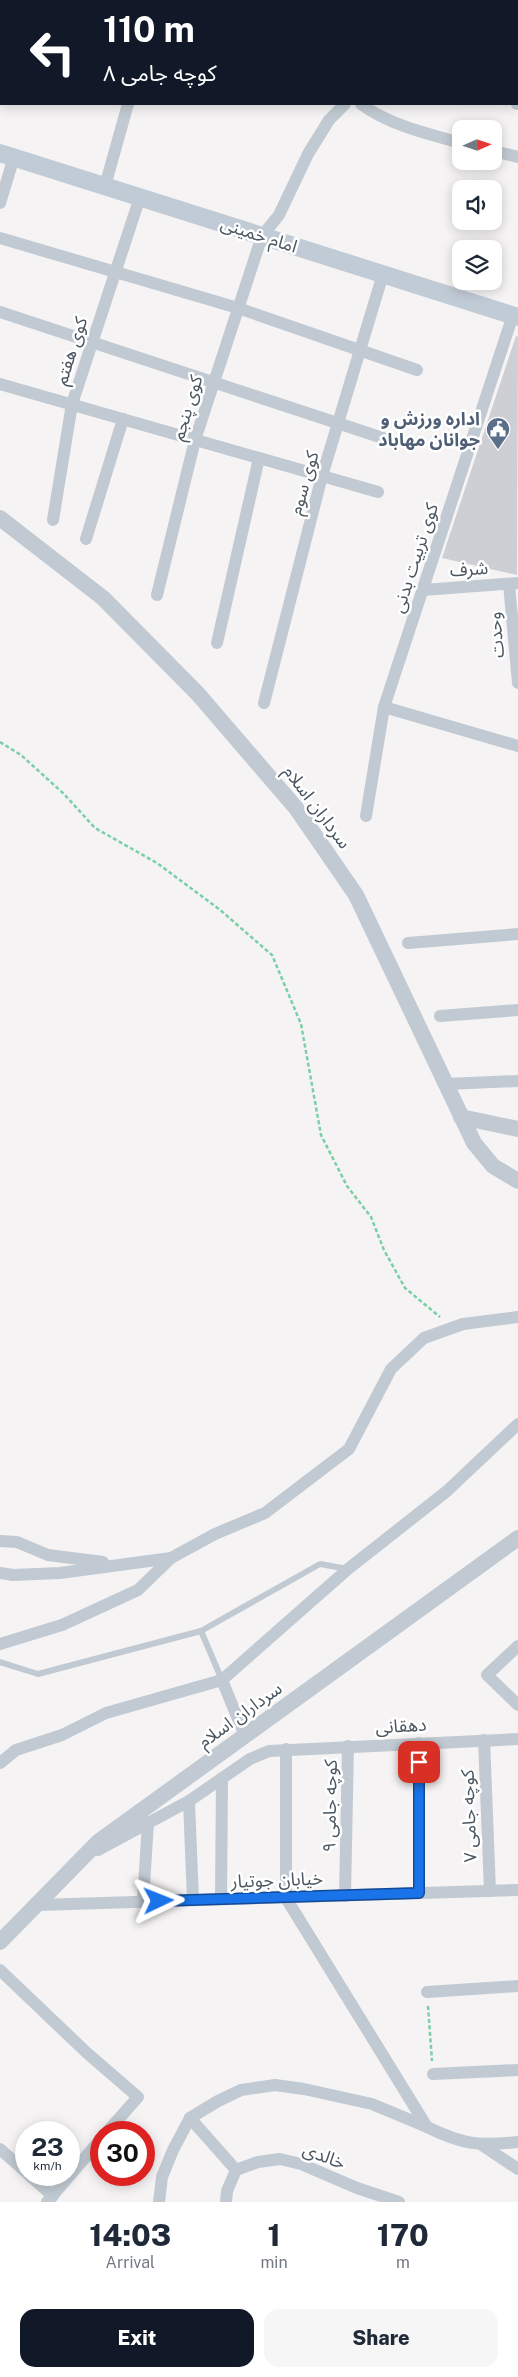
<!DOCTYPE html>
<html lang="en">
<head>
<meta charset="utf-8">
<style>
  :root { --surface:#fff; --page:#f6f6f7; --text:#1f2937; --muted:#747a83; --accent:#111827 }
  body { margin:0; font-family:"Public Sans","Noto Sans Arabic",sans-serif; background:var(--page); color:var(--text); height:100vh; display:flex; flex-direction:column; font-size:19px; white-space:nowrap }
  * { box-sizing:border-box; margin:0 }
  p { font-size:16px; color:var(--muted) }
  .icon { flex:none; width:28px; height:28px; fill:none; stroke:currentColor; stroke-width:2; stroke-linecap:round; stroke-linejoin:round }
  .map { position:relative; height:2202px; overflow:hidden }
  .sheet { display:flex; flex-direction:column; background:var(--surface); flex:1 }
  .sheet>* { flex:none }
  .banner { position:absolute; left:0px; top:0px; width:519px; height:105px; box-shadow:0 2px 12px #0003; background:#111827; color:#fff; overflow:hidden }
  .needle { width:32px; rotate:87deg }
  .controls { position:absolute; left:452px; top:120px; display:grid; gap:10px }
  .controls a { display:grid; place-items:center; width:50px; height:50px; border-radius:10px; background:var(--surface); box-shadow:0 2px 12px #0003; font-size:25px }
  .speed { position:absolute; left:15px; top:2121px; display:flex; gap:10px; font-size:25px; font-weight:700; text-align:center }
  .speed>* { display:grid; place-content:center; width:65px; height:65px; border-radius:50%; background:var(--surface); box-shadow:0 2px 12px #0003; line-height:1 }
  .speed small { font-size:12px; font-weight:400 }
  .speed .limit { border:8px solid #d22; background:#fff; color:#111 }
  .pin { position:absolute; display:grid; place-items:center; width:42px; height:42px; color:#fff; margin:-21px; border-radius:10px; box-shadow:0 2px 8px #0006 }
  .me { position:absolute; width:55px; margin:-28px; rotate:88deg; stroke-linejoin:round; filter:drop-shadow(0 0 4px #0008) }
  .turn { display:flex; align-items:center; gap:18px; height:105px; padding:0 20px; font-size:22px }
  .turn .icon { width:65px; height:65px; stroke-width:2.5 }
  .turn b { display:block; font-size:35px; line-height:42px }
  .eta { display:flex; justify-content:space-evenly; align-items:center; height:85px; text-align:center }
  .eta b { font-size:30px; font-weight:800; line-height:35px }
  .action { display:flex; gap:10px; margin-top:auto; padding:10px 20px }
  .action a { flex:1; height:58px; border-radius:15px; background:var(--accent); color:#fff; font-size:20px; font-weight:800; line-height:58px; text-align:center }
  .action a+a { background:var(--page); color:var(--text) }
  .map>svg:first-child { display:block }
  .building { fill:#cdcfd5 }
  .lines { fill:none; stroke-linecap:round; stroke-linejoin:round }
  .path { stroke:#7ad0a6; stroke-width:2.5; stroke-dasharray:4 2.5; stroke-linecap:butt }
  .service { stroke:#c1cad2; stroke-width:6 }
  .minor { stroke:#c1cad2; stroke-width:12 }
  .tertiary { stroke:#c1cad2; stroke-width:16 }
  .secondary { stroke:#c1cbd6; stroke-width:18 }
  .route-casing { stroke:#114b97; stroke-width:12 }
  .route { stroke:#1a73e8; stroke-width:9 }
  .labels { text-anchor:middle; stroke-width:5; stroke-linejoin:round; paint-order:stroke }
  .street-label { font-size:18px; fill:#4a5661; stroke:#fff }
  .service-label { font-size:18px; font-weight:bold; fill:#4e5e75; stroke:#fff; text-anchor:end }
</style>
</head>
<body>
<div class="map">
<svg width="518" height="2202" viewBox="0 0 518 2202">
  <rect width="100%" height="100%" fill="#f5f3f3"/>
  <!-- building -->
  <polygon class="building" points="516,336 518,337 517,575 442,558"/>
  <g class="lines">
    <!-- path -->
    <g class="path">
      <polyline points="0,742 21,755 64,794 95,828 157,863 219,909 272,955 301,1024 321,1135 347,1186 371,1217 384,1250 405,1288 440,1317"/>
      <polyline points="428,2006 432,2061"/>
    </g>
    <!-- service -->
    <g class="service">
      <polyline points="201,1631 222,1680"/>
      <polyline points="0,1662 38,1674 201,1631 320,1564 348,1569"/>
    </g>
    <!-- minor -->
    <g class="minor">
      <polyline points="38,0 40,1"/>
      <polyline points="252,1 252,0"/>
      <polyline points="350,1 351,0"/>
      <polyline points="0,69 1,67"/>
      <path d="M 361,104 C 389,125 428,134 461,143"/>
      <polyline points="517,104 518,104"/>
      <polyline points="494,151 518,157"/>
      <polyline points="105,186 128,104"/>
      <polyline points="0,203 14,157"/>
      <polyline points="0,238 238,308 417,370"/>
      <polyline points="0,312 392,441"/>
      <polyline points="0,384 378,492"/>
      <polyline points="53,520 72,404 140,197"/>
      <polyline points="86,539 123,419"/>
      <polyline points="509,584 518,683"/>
      <polyline points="423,590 518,583"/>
      <polyline points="157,595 195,440 262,236 279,215 308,154 329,120 345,104"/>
      <polyline points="217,643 259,458"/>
      <polyline points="264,703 322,476 383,274"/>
      <polyline points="384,707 518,746"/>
      <polyline points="366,816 384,707 513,315"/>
      <polyline points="408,943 518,934"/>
      <polyline points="440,1016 518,1010"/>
      <polyline points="445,1084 518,1081"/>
      <polyline points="0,1541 17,1542 48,1555 103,1562"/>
      <polyline points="0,1573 13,1575 60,1573 171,1558 215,1534 265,1513 349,1449 391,1369 424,1338 463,1324 518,1317"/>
      <polyline points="0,1644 62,1625 138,1590 171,1558"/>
      <polyline points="518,1646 487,1675 518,1705"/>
      <polyline points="222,1680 348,1569 447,1491 518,1424"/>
      <polyline points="484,1740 490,1891"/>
      <polyline points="419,1743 419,1893"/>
      <path d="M 286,1749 L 286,1898 L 427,2127 C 464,2145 478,2146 518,2142"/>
      <polyline points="0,1763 16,1750 62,1735 106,1713 222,1680 245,1736"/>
      <polyline points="189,1801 193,1900"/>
      <polyline points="98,1850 189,1801 250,1759 269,1751 518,1739"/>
      <polyline points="345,1896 348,1746"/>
      <polyline points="221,1899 222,1778"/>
      <polyline points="143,1902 148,1822"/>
      <polyline points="38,1905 518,1890"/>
      <polyline points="0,1970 87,2053 138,2097 107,2132"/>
      <polyline points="427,1992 518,1986"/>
      <polyline points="433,2074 518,2070"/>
      <polyline points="190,2118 236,2170 227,2191 226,2202"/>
      <polyline points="482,2145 518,2169"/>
      <polyline points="0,2149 26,2172"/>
      <polyline points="236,2170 258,2162 280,2159 301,2164 357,2188 399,2202"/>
      <polyline points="29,2175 53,2196"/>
      <polyline points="47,2202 101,2139"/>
      <polyline points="159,2202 162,2177 173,2150 190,2118 218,2101 241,2090 275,2085 304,2089 372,2104 427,2127"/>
    </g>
    <!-- tertiary -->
    <g class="tertiary">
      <polyline points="0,518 103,598 198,694 296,808 356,895 474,1143 493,1166 518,1181"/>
      <polyline points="461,1117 518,1129"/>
      <polyline points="0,1942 98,1842 518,1538"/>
    </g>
    <!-- secondary -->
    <polyline class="secondary" points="0,153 518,317"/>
  </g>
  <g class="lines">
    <!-- route casing -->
    <g class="route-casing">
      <polyline id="route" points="159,1901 419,1893 419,1762"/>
    </g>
    <!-- route -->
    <use href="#route" class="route"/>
  </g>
  <!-- icons -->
  <defs>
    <g id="civic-pin" transform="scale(1.25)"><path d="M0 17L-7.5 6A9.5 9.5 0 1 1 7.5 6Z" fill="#5c6f8a" stroke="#fff"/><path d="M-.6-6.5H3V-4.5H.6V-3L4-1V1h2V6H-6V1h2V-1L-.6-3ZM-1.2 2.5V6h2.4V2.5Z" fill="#fff"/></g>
  </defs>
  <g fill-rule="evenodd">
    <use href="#civic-pin" x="498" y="429"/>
  </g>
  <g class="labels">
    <!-- street labels -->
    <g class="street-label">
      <text transform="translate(259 235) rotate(18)" y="6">امام خمینی</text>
      <text transform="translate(71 351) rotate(-72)" y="6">کوی هفتم</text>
      <text transform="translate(187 408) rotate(-73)" y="6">کوی پنجم</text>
      <text transform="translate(304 483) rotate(-74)" y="6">کوی سوم</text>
      <text transform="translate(415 558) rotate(-72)" y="6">کوی تربیت بدنی</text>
      <text transform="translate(469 569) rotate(-4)" y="6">شرف</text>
      <text transform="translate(496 635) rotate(-95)" y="6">وحدت</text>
      <text transform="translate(317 807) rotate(53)" y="6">سرداران اسلام</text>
      <text transform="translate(240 1715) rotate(-36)" y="6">سرداران اسلام</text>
      <text transform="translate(401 1726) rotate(-3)" y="6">دهقانی</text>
      <text transform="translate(330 1806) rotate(-89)" y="6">کوچه جامی ۹</text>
      <text transform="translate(469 1816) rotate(-92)" y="6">کوچه جامی ۷</text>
      <text transform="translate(277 1880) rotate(-2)" y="6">خیابان جوتیار</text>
      <text transform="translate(324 2156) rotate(21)" y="6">خالدی</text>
    </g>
    <!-- service labels -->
    <g class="service-label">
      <text x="480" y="425">اداره ورزش و<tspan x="480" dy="21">جوانان مهاباد</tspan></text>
    </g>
  </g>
</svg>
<div class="controls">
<a><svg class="needle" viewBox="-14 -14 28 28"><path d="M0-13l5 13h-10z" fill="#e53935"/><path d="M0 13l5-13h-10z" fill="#747a83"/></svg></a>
<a><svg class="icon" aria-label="sound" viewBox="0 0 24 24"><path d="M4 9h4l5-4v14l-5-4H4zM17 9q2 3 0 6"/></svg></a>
<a><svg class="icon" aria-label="layers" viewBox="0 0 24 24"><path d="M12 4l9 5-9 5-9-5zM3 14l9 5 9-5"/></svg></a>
</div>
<div class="speed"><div>23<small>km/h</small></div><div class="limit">30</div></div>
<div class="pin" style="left:419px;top:1762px;background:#d93025"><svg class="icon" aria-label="arrive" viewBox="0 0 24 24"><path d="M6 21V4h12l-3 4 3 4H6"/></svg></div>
<svg class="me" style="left:159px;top:1901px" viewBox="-20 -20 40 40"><path d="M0-17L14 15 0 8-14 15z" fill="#1a73e8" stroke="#fff" stroke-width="4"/></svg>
<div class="banner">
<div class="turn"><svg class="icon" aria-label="left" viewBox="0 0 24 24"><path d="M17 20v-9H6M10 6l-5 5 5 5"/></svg><div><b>110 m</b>کوچه جامی ۸</div></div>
</div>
</div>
<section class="sheet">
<div class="eta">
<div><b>14:03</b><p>Arrival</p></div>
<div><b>1</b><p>min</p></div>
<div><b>170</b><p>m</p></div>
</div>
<div class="action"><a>Exit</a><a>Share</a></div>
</section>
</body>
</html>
